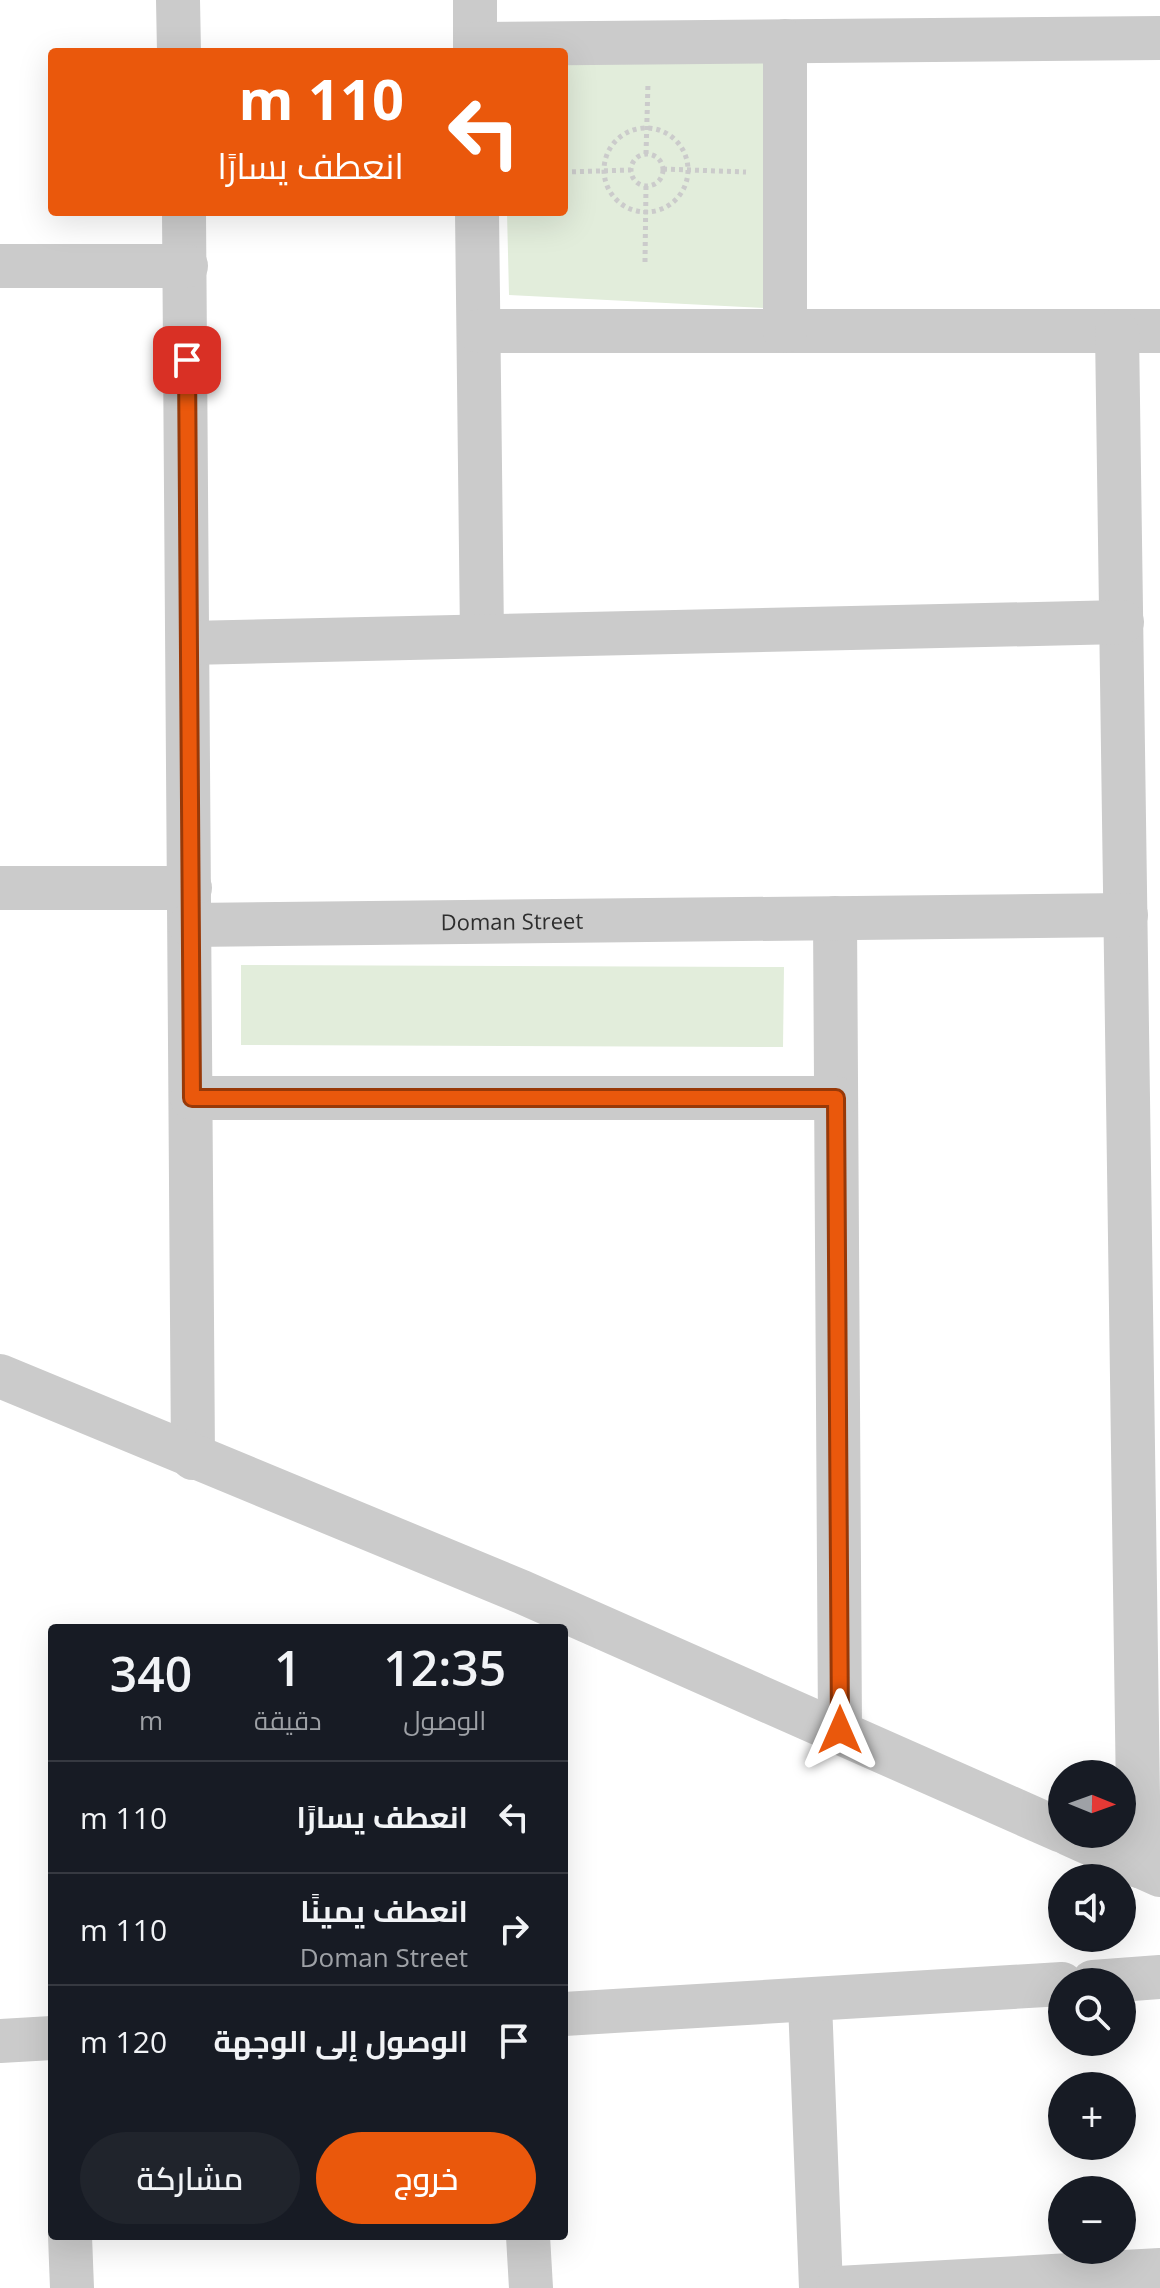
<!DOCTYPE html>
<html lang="ar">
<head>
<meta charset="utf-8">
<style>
  :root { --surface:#171b24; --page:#20242c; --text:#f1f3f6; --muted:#9ea1a6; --line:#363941; --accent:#ea580c }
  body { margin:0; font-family:"Open Sans",Cairo,sans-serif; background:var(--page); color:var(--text); direction:rtl; height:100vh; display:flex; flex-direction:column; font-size:30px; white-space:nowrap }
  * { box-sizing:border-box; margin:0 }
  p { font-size:26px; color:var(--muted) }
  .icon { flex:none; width:44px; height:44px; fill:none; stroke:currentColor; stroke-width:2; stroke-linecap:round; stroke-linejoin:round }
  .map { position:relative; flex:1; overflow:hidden; direction:ltr }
  .sheet { position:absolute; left:48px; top:1624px; width:520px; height:616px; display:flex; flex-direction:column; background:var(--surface); border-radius:8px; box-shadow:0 8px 32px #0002; direction:rtl }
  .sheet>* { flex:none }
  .top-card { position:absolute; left:48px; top:48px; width:520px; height:168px; border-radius:8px; box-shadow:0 8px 32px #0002; direction:rtl; background:#ea580c; color:#fff; overflow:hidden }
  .needle { width:52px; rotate:91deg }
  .controls { position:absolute; left:1048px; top:1760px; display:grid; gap:16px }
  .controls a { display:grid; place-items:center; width:88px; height:88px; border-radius:50%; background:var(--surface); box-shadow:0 8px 32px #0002; font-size:40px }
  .pin { position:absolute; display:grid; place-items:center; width:68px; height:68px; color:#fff; margin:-34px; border-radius:16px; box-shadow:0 4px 12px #0006 }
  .me { position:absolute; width:88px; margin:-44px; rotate:0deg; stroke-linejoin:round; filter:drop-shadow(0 0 6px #0008) }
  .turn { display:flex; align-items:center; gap:28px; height:168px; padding:0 32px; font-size:36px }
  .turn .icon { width:104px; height:104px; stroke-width:2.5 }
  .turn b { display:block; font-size:56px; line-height:68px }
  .eta { display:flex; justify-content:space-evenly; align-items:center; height:136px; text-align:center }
  .eta b { font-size:48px; font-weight:600; line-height:56px }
  .primary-button { display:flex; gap:16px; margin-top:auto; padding:16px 32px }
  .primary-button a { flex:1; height:92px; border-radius:48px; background:var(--accent); color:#fff; font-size:32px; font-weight:600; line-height:92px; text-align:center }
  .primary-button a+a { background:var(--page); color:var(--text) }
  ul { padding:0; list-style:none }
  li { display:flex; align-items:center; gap:24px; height:112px; padding:0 32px; border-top:2px solid var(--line) }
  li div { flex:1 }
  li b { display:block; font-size:30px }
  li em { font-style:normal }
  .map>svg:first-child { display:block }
  .green { fill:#e2eddb }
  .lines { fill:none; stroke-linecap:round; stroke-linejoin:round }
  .path { stroke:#cbcbcb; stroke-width:5; stroke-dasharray:4 4; stroke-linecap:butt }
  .minor { stroke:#cbcbcb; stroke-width:44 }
  .tertiary { stroke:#cbcbcb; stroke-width:44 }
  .route-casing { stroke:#983908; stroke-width:20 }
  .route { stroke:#ea580c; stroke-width:14 }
  .labels { text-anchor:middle; stroke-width:8; stroke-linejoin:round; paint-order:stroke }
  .street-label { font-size:22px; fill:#2e2e2e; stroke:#fff }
</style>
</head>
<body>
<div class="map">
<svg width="1160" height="2288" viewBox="0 0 1160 2288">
  <rect width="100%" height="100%" fill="#fff"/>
  <!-- green -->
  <g class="green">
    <polygon points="564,56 766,58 766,308 509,295 507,212 564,212"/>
    <polygon points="241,965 784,967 783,1047 241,1045"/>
  </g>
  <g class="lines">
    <!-- path -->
    <g class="path">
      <circle cx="646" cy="170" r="42"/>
      <polyline points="646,154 648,83"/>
      <circle cx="647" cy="170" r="16"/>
      <polyline points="663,169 746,172"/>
      <polyline points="564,172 631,170"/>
      <polyline points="645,262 646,186"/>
    </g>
    <!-- minor -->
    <g class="minor">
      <polyline points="178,0 179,52"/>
      <polyline points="475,0 475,52"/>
      <polyline points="475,44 1160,38"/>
      <polyline points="184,212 193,1458"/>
      <polyline points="477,212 482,636"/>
      <polyline points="0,266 186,266"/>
      <polyline points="479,331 1160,331"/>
      <polyline points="785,331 785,41"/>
      <polyline points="1117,331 1139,1866"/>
      <polyline points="188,643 1122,622"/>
      <polyline points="0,888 190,888"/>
      <polyline points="835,918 840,1730"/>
      <path id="s1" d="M 190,925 L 1126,915"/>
      <polyline points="192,1098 836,1098"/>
      <polyline points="1093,1982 1160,1977"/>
      <polyline points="810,2002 821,2288"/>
      <polyline points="564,2014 1062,1984"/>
      <polyline points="0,2041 52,2038"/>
      <polyline points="70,2236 72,2288"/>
      <polyline points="528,2236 531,2288"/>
      <polyline points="838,2288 1160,2270"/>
    </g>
    <!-- tertiary -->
    <g class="tertiary">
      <polyline points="0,1376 522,1592 1062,1831"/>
      <polyline points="1069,1834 1160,1875"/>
    </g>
  </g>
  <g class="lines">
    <!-- route casing -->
    <g class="route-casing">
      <polyline id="route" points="187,360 192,1098 836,1098 840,1730"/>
    </g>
    <!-- route -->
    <use href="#route" class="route"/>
  </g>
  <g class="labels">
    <!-- street labels -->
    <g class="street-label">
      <text dy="8" stroke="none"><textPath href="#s1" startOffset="322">Doman Street</textPath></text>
    </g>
  </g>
</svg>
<div class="controls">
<a><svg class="needle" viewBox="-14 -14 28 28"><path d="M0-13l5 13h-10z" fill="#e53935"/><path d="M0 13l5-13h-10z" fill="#9ea1a6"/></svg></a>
<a><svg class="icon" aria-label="sound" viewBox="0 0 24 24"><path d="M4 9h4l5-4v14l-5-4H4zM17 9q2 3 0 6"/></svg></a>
<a><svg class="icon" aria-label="search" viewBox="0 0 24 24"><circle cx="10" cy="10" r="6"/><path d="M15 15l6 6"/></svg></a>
<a>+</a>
<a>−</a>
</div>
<div class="pin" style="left:187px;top:360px;background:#d93025"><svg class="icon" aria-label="arrive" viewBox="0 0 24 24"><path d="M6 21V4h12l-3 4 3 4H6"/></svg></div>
<svg class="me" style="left:840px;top:1730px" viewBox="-20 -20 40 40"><path d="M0-17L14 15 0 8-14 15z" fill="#ea580c" stroke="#fff" stroke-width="4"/></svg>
<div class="top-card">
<div class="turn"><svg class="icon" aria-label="left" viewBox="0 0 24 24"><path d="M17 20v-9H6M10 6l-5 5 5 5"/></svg><div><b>110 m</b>انعطف يسارًا</div></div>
</div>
<section class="sheet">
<div class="eta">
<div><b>12:35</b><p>الوصول</p></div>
<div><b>1</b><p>دقيقة</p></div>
<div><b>340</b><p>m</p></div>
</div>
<ul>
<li><svg class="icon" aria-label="left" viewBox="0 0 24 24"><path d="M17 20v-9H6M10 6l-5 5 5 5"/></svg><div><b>انعطف يسارًا</b></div><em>110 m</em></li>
<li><svg class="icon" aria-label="right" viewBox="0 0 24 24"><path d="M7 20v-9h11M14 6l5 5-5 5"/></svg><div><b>انعطف يمينًا</b><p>Doman Street</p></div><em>110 m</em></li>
<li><svg class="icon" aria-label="arrive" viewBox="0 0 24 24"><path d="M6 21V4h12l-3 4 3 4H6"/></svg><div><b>الوصول إلى الوجهة</b></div><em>120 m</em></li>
</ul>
<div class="primary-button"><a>خروج</a><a>مشاركة</a></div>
</section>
</div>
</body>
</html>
